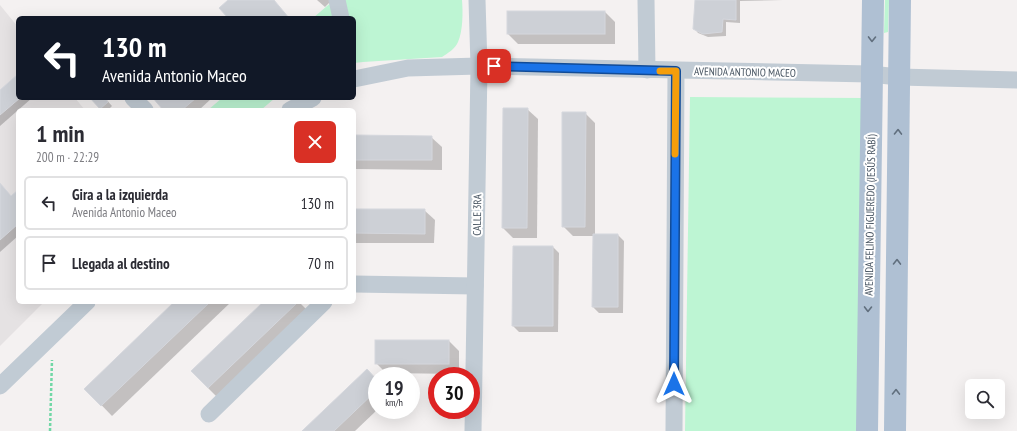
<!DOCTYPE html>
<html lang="es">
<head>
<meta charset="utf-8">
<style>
  :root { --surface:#fff; --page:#f7f7f7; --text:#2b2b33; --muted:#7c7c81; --line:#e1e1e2 }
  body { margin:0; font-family:"PT Sans Narrow",sans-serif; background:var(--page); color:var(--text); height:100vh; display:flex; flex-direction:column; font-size:15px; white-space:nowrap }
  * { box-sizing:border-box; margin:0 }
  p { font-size:13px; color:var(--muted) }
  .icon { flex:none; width:22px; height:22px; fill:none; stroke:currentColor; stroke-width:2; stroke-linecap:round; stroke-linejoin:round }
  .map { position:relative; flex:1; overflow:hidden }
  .panel { position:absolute; left:16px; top:108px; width:340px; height:196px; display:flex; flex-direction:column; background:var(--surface); border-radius:6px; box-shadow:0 4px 16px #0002 }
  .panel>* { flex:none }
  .guide { position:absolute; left:16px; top:16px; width:340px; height:84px; border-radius:6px; box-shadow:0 4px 16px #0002; background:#111827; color:#fff; overflow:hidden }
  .buttons { position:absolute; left:965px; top:379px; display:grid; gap:8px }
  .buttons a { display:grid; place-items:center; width:40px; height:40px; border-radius:6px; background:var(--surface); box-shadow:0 4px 16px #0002; font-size:20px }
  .speed { position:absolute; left:368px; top:367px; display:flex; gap:8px; font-size:20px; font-weight:700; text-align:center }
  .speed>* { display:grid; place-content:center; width:52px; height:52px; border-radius:50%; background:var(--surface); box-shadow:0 4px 16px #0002; line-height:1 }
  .speed small { font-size:10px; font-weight:400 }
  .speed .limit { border:6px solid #d22; background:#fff; color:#111 }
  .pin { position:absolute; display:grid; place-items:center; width:34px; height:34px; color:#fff; margin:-17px; border-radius:8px; box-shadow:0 2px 6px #0006 }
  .me { position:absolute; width:44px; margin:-22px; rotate:0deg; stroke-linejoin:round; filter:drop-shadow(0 0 3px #0008) }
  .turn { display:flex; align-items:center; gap:14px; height:84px; padding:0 20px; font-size:18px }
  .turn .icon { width:52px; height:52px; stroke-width:2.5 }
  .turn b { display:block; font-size:28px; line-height:34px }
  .round { display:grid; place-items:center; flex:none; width:42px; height:42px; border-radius:6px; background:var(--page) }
  .head { display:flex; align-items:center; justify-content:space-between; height:68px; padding:0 20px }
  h1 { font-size:24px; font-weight:800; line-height:30px }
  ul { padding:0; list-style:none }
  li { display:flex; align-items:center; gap:12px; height:54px; margin:0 8px 6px; padding:0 12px; border:2px solid var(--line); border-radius:6px }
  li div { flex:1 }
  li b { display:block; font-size:15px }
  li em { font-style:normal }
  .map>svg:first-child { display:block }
  .education { fill:#e5e2e3 }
  .green { fill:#bdf5d3 }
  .shadow { fill:#0003 }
  .building { fill:#cdd0d6; stroke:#d5d7dd }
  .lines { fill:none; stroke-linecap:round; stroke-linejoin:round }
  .path { stroke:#71d7a6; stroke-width:2.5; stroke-dasharray:3 2; stroke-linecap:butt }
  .minor { stroke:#c1cbd4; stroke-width:17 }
  .major { stroke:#afc0d3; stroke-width:22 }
  .oneway { stroke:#616f7e }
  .route-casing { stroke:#114b97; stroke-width:10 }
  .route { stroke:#1a73e8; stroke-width:7 }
  .slow { stroke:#f59e0b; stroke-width:7 }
  .labels { text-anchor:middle; stroke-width:4; stroke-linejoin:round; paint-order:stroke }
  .street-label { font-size:11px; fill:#475461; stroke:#fff }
</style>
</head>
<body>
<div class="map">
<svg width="1017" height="431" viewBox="0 0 1017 431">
  <rect width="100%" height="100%" fill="#f4f1f1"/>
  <!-- education -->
  <polygon class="education" points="0,5 18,27 18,98 75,98 85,110 18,110 18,302 44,302 0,346"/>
  <!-- green -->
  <g class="green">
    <path d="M 334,0 L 462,0 C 463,12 463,31 458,42 C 455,49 448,53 442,57 L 363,62 L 354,63 L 354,18 L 313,18 Z"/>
    <polygon points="885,0 889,0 888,32 884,33"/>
    <polygon points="690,97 865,98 860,431 685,431"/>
    <polygon points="222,98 275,98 261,110 208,110"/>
  </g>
  <!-- shadow -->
  <g class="shadow">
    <polygon points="317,0 332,0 325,7"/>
    <polygon points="696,0 783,0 740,1 740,23 726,22 726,36 708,37 698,33 694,28"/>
    <polygon points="605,12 615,22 615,44 518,44 508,34"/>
    <polygon points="18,75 18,98 32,98 0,126 0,91"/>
    <polygon points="91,98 105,98 112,106 108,110 101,110"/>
    <polygon points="154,98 212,98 199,110 164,110"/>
    <polygon points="527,109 538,119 537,238 513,238 503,228"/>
    <polygon points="585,113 595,123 595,235 618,235 624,241 623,313 599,313 593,307 594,236 573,236 563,226"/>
    <polygon points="354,136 431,137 442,147 442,170 354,169"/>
    <polygon points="0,184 12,197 18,191 18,236 0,252"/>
    <polygon points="354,210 424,210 435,220 434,243 354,243"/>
    <polygon points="514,247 553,247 559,253 558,332 519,332 513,326"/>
    <polygon points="176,302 231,302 112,416 86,389"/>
    <polygon points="264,302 299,302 308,311 218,398 208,388"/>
    <polygon points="376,341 449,341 459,351 459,374 386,373 376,363"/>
    <polygon points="377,380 377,410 355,431 304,431"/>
  </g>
  <!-- building -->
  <g class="building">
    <polygon points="228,0 274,0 289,18 228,18 219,8"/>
    <polygon points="695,0 736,0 736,20 723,19 722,32 703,34 693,29"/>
    <rect x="507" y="11" width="98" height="23"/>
    <polygon points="18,74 18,98 20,98 0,115 0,90"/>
    <polygon points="90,98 105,98 108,102 100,109"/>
    <polygon points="153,98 196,98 182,110 163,110"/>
    <polygon points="503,108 528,108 527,228 502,228"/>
    <polygon points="562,112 586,112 585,227 562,227"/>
    <polygon points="354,135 432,136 432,160 354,160"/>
    <polygon points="0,183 11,196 18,190 18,224 0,240"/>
    <polygon points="354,209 425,209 425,234 354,233"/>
    <polygon points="593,234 618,234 618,307 592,307"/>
    <polygon points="513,246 553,246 553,326 512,326"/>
    <polygon points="174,302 210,302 101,406 84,389"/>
    <polygon points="263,302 298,302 208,388 191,371"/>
    <rect x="375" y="340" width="74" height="24"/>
    <polygon points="367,369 377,380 377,390 334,431 302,431"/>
  </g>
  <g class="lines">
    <!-- path -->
    <polyline class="path" points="50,431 52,360"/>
    <!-- minor -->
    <g class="minor">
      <polyline points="337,0 341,18"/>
      <polyline points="646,0 647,70"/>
      <polyline points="354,79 408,68 479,66 870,74 899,77 1017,80"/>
      <polyline points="133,98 145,110"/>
      <polyline points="290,110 313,98"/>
      <polyline points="354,284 475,286"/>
      <polyline points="0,386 87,302"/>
      <polyline points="209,414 324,302"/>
      <polyline points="473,431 479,66 477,0"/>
      <polyline points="674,431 676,71"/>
    </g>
    <!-- major -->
    <g class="major">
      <polyline points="867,431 873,0"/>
      <polyline points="895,431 900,0"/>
    </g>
  </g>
  <!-- one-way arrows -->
  <defs><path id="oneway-chevron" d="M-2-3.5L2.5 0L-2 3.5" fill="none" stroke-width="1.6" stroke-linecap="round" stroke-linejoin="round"/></defs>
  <g class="oneway">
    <use href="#oneway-chevron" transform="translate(872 39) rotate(91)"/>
    <use href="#oneway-chevron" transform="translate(898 132) rotate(-89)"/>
    <use href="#oneway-chevron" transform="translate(897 262) rotate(-89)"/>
    <use href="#oneway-chevron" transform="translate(868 309) rotate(91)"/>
    <use href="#oneway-chevron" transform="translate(896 392) rotate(-89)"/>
  </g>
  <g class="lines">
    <!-- route casing -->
    <g class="route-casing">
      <polyline id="route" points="494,66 676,71 674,384"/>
    </g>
    <!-- route -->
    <use href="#route" class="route"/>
    <!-- slow -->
    <polyline class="slow" points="660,71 676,71 675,154"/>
  </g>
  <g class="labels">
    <!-- street labels -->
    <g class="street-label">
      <text transform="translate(745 72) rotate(1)" y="4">AVENIDA ANTONIO MACEO</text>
      <text transform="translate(477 215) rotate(-89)" y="4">CALLE 3RA</text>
      <text transform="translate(870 215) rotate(-89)" y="4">AVENIDA FELINO FIGUEREDO (JESÚS RABÍ)</text>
    </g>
  </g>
</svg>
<div class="buttons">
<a><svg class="icon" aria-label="search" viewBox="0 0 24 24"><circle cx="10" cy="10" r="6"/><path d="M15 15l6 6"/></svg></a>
</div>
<div class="speed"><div>19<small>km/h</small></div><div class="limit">30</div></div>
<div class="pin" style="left:494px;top:66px;background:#d93025"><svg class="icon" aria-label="arrive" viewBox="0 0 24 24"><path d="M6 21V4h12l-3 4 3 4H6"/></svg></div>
<svg class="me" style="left:674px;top:384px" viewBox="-20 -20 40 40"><path d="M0-17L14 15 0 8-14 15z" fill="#1a73e8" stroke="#fff" stroke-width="4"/></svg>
<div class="guide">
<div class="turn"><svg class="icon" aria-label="left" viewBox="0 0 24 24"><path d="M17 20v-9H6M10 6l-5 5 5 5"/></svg><div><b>130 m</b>Avenida Antonio Maceo</div></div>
</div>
<section class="panel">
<div class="head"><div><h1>1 min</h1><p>200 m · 22:29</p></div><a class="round" style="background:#d93025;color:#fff"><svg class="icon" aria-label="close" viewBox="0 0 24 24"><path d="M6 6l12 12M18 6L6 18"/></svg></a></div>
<ul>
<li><svg class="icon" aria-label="left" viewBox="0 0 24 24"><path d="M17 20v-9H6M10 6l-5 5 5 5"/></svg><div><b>Gira a la izquierda</b><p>Avenida Antonio Maceo</p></div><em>130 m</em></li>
<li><svg class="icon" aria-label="arrive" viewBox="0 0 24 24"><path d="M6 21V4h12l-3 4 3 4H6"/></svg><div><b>Llegada al destino</b></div><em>70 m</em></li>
</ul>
</section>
</div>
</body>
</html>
